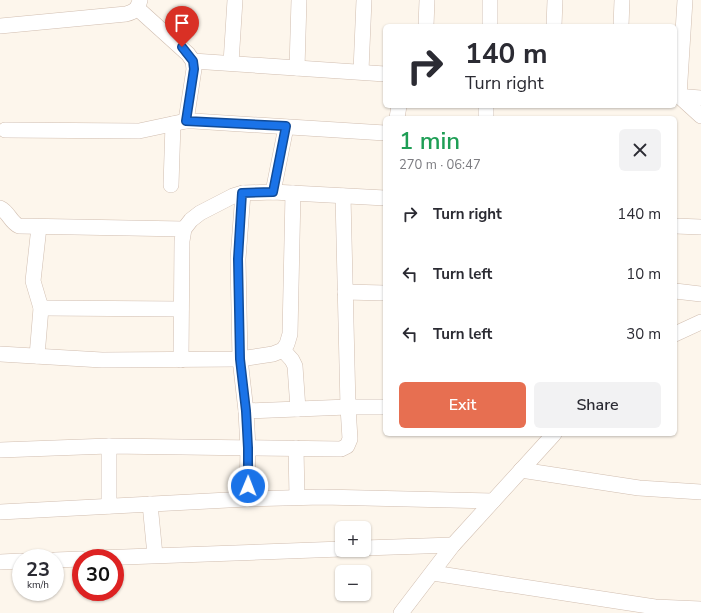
<!DOCTYPE html>
<meta charset="utf-8">
<style>
:root{--surface:#fff;--page:#f2f2f3;--text:#2b2b33;--muted:#7c7c81;--accent:#e76f51}
body{margin:0;font-family:"Nunito Sans",sans-serif;background:var(--page);color:var(--text);height:100vh;display:flex;flex-direction:column;font-size:15px;white-space:nowrap}
*{box-sizing:border-box;margin:0}
p{font-size:13px;color:var(--muted)}
.icon{flex:none;width:22px;height:22px;fill:none;stroke:currentColor;stroke-width:2;stroke-linecap:round;stroke-linejoin:round}
.map{position:relative;flex:1;overflow:hidden}
.panel{position:absolute;left:383px;top:116px;width:294px;height:320px;display:flex;flex-direction:column;background:var(--surface);border-radius:6px;box-shadow:0 1px 3px #0004}
.panel>*{flex:none}
.top-card{position:absolute;left:383px;top:24px;width:294px;height:84px;border-radius:6px;box-shadow:0 1px 3px #0004;background:#fff;color:var(--text);overflow:hidden}
.controls{position:absolute;left:335px;top:521px;display:grid;gap:8px}
.controls a{display:grid;place-items:center;width:36px;height:36px;border-radius:6px;background:var(--surface);box-shadow:0 1px 3px #0004;font-size:20px}
.speed{position:absolute;left:12px;top:549px;display:flex;gap:8px;font-size:20px;font-weight:700;text-align:center}
.speed>*{display:grid;place-content:center;width:52px;height:52px;border-radius:50%;background:var(--surface);box-shadow:0 1px 3px #0004;line-height:1}
.speed small{font-size:10px;font-weight:400}
.speed .limit{border:6px solid #d22;background:#fff;color:#111}
.pin{position:absolute;display:grid;place-items:center;width:34px;height:34px;color:#fff;margin:-41px -17px;border-radius:50% 50% 50% 0;rotate:-45deg;box-shadow:0 0 4px #0007}
.pin .icon{rotate:45deg}
.me{position:absolute;width:44px;margin:-22px;rotate:1deg;stroke-linejoin:round;filter:drop-shadow(0 0 3px #0008)}
.turn{display:flex;align-items:center;gap:14px;height:84px;padding:0 16px;font-size:18px}
.turn .icon{width:52px;height:52px;stroke-width:2.5}
.turn b{display:block;font-size:28px;line-height:34px}
.round{display:grid;place-items:center;flex:none;width:42px;height:42px;border-radius:6px;background:var(--page)}
.headline{display:flex;align-items:center;justify-content:space-between;height:68px;padding:0 16px}
h1{font-size:24px;font-weight:600;line-height:30px;color:#1e9e55}
.button{display:flex;gap:8px;margin-top:auto;padding:8px 16px}
.button a{flex:1;height:46px;border-radius:6px;background:var(--accent);color:#fff;font-size:16px;font-weight:600;line-height:46px;text-align:center}
.button a+a{background:var(--page);color:var(--text)}
ul{padding:0;list-style:none}
li{display:flex;align-items:center;gap:12px;height:60px;padding:0 16px}
li div{flex:1}
li b{display:block;font-size:15px}
li em{font-style:normal}
.map>svg:first-child{display:block}
.lines{fill:none;stroke-linecap:round;stroke-linejoin:round}
.minor-casing{stroke:#d1beb0;stroke-width:16}
.minor{stroke:#fff;stroke-width:15}
.route-casing{stroke:#114b97;stroke-width:10}
.route{stroke:#1a73e8;stroke-width:7}
</style>
<div class="map">
<svg width="701" height="613" viewBox="0 0 701 613">
<rect width="100%" height="100%" fill="#fdf6ec"/>
<g class="lines">
<defs>
<g id="minor">
<path d="M685,0l-6,96 22,20"/>
<path d="M137,8l51,46 5,7 1,8 -8,52"/>
<path d="M0,26l126,-12c8,-2 12,-5 14,-14"/>
<path d="M426,26l1,-26"/>
<path d="M490,26v-26"/>
<path d="M554,26l1,-26"/>
<path d="M621,26l1,-26"/>
<path d="M193,61l192,13"/>
<path d="M231,63l4,-63"/>
<path d="M297,68l2,-68"/>
<path d="M361,71l3,-71"/>
<path d="M676,96l25,2"/>
<path d="M397,118l2,-12"/>
<path d="M486,118v-12"/>
<path d="M5,130l134,1 47,-10h8l191,12"/>
<path d="M171,185l2,-61"/>
<path d="M273,192l13,-65"/>
<path d="M243,193l-5,66 2,100 6,52 2,37 -1,51"/>
<path d="M0,208c9,4 10,14 19,18l165,3"/>
<path d="M675,226l26,1"/>
<path d="M675,291l26,3"/>
<path d="M345,292l40,1"/>
<path d="M41,308l140,1"/>
<path d="M675,334l26,-12"/>
<path d="M283,350l9,10 3,6 3,43"/>
<path d="M0,354l102,6 138,-1 33,-5 10,-4 4,-6 3,-10 3,-141"/>
<path d="M37,356l4,-48 -8,-27 6,-54"/>
<path d="M181,360l1,-119 2,-12 7,-9 9,-7 33,-17 10,-3 30,-1 112,6"/>
<path d="M246,411l102,-4h37"/>
<path d="M109,446v60"/>
<path d="M296,448l1,49"/>
<path d="M0,450l109,-4 232,3 6,-3 3,-7 -2,-32 -5,-211"/>
<path d="M521,470l118,18 62,4"/>
<path d="M150,504l5,51"/>
<path d="M0,512l247,-13 75,-2 171,4"/>
<path d="M364,548l89,-3"/>
<path d="M96,558l246,-9"/>
<path d="M55,560l26,-1"/>
<path d="M0,562l21,-1"/>
<path d="M433,573l222,34 46,2"/>
<path d="M401,613l52,-68 101,-111"/>
</g>
</defs>
<use href="#minor" class="minor-casing"/>
<use href="#minor" class="minor"/>
</g>
<g class="lines">
<defs>
<path id="route" d="M182,47l11,14 1,8 -8,52 100,5 -13,66 -31,1 -4,66 2,100 6,52 2,37v38"/>
</defs>
<use href="#route" class="route-casing"/>
<use href="#route" class="route"/>
</g>
</svg>
<div class="controls">
<a>+</a>
<a>−</a>
</div>
<div class="speed"><div>23<small>km/h</small></div><div class="limit">30</div></div>
<div class="pin" style="left:182px;top:47px;background:#d93025"><svg class="icon" aria-label="arrive" viewBox="0 0 24 24"><path d="M6 21V4h12l-3 4 3 4H6"/></svg></div>
<svg class="me" style="left:248px;top:486px" viewBox="-20 -20 40 40"><circle r="17" fill="#1a73e8" stroke="#fff" stroke-width="3"/><path d="M0-11L8 9 0 5-8 9z" fill="#fff"/></svg>
<div class="top-card">
<div class="turn"><svg class="icon" aria-label="right" viewBox="0 0 24 24"><path d="M7 20v-9h11M14 6l5 5-5 5"/></svg><div><b>140 m</b>Turn right</div></div>
</div>
<section class="panel">
<div class="headline"><div><h1>1 min</h1><p>270 m · 06:47</p></div><a class="round"><svg class="icon" aria-label="close" viewBox="0 0 24 24"><path d="M6 6l12 12M18 6L6 18"/></svg></a></div>
<ul>
<li><svg class="icon" aria-label="right" viewBox="0 0 24 24"><path d="M7 20v-9h11M14 6l5 5-5 5"/></svg><div><b>Turn right</b></div><em>140 m</em></li>
<li><svg class="icon" aria-label="left" viewBox="0 0 24 24"><path d="M17 20v-9H6M10 6l-5 5 5 5"/></svg><div><b>Turn left</b></div><em>10 m</em></li>
<li><svg class="icon" aria-label="left" viewBox="0 0 24 24"><path d="M17 20v-9H6M10 6l-5 5 5 5"/></svg><div><b>Turn left</b></div><em>30 m</em></li>
</ul>
<div class="button"><a>Exit</a><a>Share</a></div>
</section>
</div>
